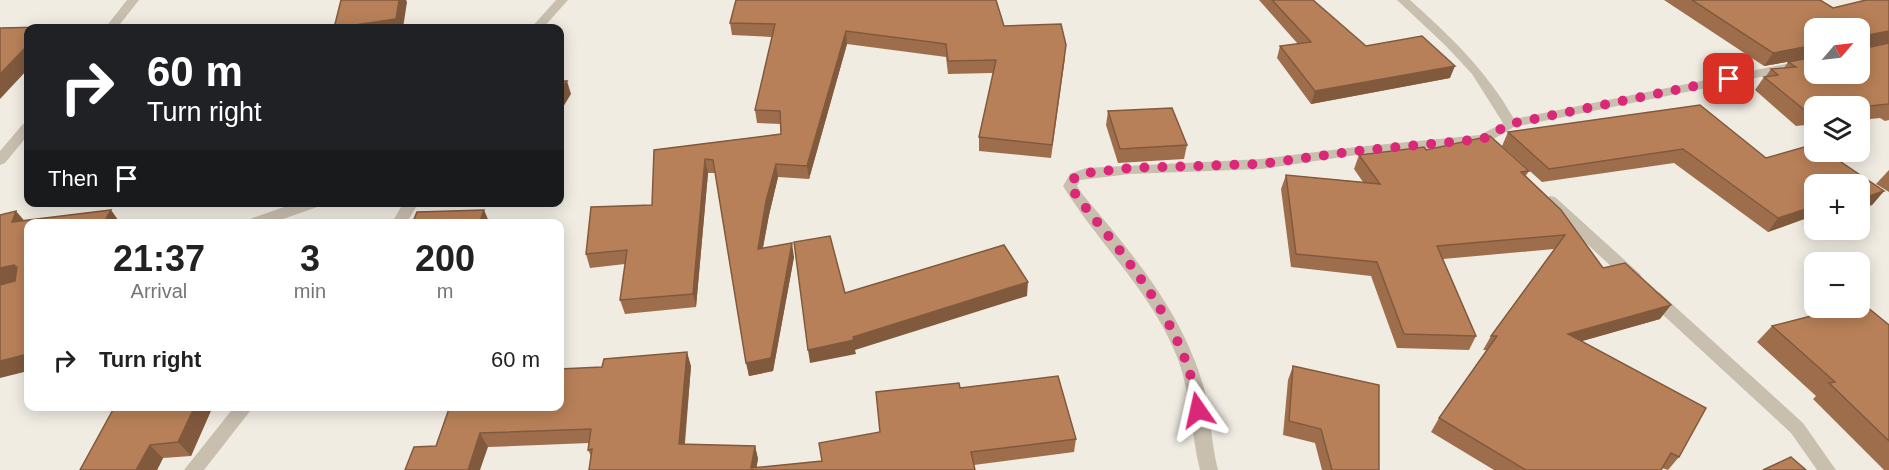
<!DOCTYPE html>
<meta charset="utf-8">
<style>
:root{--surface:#fff;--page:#f6f6f6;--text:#222;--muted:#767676}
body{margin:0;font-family:Helvetica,sans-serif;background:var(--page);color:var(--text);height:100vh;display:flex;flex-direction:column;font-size:22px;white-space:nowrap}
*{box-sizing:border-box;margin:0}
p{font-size:20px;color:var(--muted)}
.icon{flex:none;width:33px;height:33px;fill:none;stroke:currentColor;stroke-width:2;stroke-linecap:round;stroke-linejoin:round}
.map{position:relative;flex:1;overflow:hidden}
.side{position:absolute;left:24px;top:219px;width:540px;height:192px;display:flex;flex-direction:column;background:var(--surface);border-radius:12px;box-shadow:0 3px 15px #0003}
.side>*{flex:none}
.hud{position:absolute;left:24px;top:24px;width:540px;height:183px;border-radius:12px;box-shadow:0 3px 15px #0003;background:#202124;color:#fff;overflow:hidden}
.needle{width:39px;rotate:62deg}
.fabs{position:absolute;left:1804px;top:18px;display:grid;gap:12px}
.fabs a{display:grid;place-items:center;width:66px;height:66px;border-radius:12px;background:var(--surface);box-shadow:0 3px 15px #0003;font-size:30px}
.pin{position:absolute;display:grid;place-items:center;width:51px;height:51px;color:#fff;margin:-26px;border-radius:12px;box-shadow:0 3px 9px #0006}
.me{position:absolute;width:66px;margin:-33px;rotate:349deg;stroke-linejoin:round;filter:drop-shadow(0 0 4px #0008)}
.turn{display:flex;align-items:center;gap:21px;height:126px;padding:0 24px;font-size:27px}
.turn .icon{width:78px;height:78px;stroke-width:2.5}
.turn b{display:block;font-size:42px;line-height:51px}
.then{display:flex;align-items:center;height:57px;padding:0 24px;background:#0003;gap:12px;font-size:22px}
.eta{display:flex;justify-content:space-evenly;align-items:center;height:102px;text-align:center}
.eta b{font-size:36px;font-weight:600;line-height:42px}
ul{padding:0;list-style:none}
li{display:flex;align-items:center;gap:18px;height:78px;padding:0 24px}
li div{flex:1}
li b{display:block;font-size:22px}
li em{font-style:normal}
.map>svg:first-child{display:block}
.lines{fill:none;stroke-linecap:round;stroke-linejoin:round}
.minor{fill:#c8bfaf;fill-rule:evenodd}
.wall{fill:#9e6e4c}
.shaded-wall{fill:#815a3e}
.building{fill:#b88058;stroke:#815a3e;stroke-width:1.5}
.route{stroke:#db2777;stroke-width:10;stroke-dasharray:0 18}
</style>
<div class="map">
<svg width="1889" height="470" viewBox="0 0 1889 470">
<rect width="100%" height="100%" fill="#f1ece2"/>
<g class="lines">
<g class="minor">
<path d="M127,0h12l-22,28h-12z"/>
<path d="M556,0h12l-25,28h-12z"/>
<path d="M1397,0h13c40,36 77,71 104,119l301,-61v8l-301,61 -22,13 4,4 -7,4 -9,-4 -124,11 -95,14 -131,5 -50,6 -3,6 6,9c49,58 100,118 121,193 7,27 7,55 14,82h-18c-9,-36 -9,-73 -21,-108 -25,-68 -79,-116 -116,-176l7,-12 16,-6 175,-9 95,-12 124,-12 23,-12 -31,-49 -27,-29z"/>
<path d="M28,123v12l-23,28 -5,2v-14l23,-27z"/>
<path d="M1550,196l5,1 85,77 2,4 -2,4h-12l-83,-77 -2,-4z"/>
<path d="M298,202h24l-2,4 -51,18h-24l2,-4z"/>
<path d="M404,202h15l-13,22h-15z"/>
<path d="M1654,291l6,2 143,130 33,47h-19l-26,-37 -143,-132 -2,-4 2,-4z"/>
<path d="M235,406h19l-50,64h-20z"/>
</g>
</g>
<g class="wall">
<path d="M1259,0h54l53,46 84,32 -139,26 -34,-46 3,-12 18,-2z"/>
<path d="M1664,0h156l13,8 56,-8v120l-4,1 -5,-3 -20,2v-14h-45v18l-19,2 -41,-36 9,-13 2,-1 5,-7 13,-1 4,-6 72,12 -45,-46v29l-51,9z"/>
<path d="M730,23l274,3 61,32 -14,100 -72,-7v-14l14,-64 -45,1 -2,-17 -99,-13 -38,135 -31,-2 -9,38 -6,33 31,9 -21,114 -24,5 -34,-203h-7l-12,134 -71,7 -5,-14 5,-36 -35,4 -4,-14 66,-49 2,-55 127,-16v-10l-24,-1 -2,-13 17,-73 -40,-2z"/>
<path d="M1700,105l66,53 49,-14v8h11l58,39 -12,14 -12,4v-25h-45v31l-47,17 -94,-69 -132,19 -40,-36 6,-14z"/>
<path d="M1108,111l79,34 -3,14 -66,4 -12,-38z"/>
<path d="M1426,150l103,21 -4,6 78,91 57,51 -79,22 98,116 -11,13 -6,-2 -1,2h-167l-63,-38 8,-14 48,-68h-4l8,-14 63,-87 -111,10 33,77 -7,14 -72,-2 -26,-72 -80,-9 -10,-78 5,-14 77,7 -9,-13 5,-14z"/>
<path d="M1889,170v22l-13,-8z"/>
<path d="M1889,325v145h-5l-71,-71 3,-3 -59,-54 15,-16z"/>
<path d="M691,366l-6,78 70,2 3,13 -2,9 66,-7 58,-29 80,-44 116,51 -2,13 -100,13 -385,5 2,-14 -3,-6 1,-7 -101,4 -52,-1z"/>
<path d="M1293,366l86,104h-57l-7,-27 -32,-8 5,-55z"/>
<path d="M115,406h98l-22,50 -28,2 -6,12h-77z"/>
</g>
<g class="shaded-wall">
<path d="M399,0h7l1,2 -4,26h-69z"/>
<path d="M846,31l1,13 -38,135 -2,-13z"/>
<path d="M1889,31v12l-29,5 8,-13z"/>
<path d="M28,45v24l-28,30v-25z"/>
<path d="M1815,45v12l-51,9 9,-13z"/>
<path d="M1455,66l-5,12 -139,26 4,-13z"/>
<path d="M567,81l4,13 -11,18v-20z"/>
<path d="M705,159l3,14 -12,134 -3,-13z"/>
<path d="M776,164l2,13 -9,38 -9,47 -2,-13 8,-48z"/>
<path d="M1884,191l-12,14 -12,4v-10z"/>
<path d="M1815,206v9l-47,17 10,-14z"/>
<path d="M111,210l10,14h-18z"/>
<path d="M484,210l6,14h-11z"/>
<path d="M16,211l12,14 -16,-3z"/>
<path d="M792,243l2,14 -21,114 -24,5 -3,-13z"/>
<path d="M14,265l13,14 -27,7v-18z"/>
<path d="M1028,282l-1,14 -172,54 1,4 -46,9 -2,-13 45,-13z"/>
<path d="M1671,305l-11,14 -102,29 10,-14z"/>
<path d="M687,352l4,14 -8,92 -4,-14z"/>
<path d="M28,354v17l-28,7v-17z"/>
<path d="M195,406h18l-22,50 -13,-14z"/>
<path d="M480,433l8,14 -8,23h-12z"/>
<path d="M150,445l13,13 -6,12h-21z"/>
<path d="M755,446l3,13 -2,11 -5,-2z"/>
</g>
<g class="building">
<path d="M341,0h58l-3,19 -62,9z"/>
<path d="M736,0h260l8,26 57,-2 5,21 -14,100 -73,-8 17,-77 -48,1 -2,-17 -100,-13 -39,135 -31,-2 -10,37 -8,48 34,-6 -21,115 -25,5 -33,-203 -8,-1 -12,135 -73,6 7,-50 -41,4 5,-47 61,-2 2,-55 127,-16 -1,-23 -25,-1 20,-86 -45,-1z"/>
<path d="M1272,0h41l53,46 56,-10 33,30 -140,25 -35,-45 31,-4z"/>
<path d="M1692,0h128l13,8 33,-8h23v31l-21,4v10l3,2 18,-4v61l-29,3 -45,-1v5l-8,1 -43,-35 14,-2 -7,-6 25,-2 -8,-5 27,-5v17h45v-46h-45v17l-42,8z"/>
<path d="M47,27l-2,1h-17v17l-28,29v-46z"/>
<path d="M560,81h7l-7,11z"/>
<path d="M1700,105l66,53 49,-14v8h11l58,39 -24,8v-15h-45v22l-37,12 -95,-69 -134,20 -41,-37z"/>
<path d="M1172,108l15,37 -67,4 -12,-38z"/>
<path d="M1490,136l39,35 -8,1 40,38 42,58 22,-5 46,42 -103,29 138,74 -27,49 -8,-4 -10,17h-135l-87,-52 58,-82h-6l74,-101 -128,11 39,90 -72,-2 -27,-72 -81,-8 -10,-79 94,9 -21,-29 65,-8 2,3z"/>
<path d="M111,210l-8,14h-75v130l-28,7v-76l15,-4 2,-14 -3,-2 -14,3v-53l16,-4 -4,11z"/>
<path d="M484,210l-5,14h-67l5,-12z"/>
<path d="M830,236l15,57 159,-48 24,37 -175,55 1,3 -46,10 -14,-108z"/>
<path d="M1861,302l28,23v116l-60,-58 6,-1 -63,-56 70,-18h18v-5z"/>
<path d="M687,352l-8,92 76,2 -4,22 71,-7 -3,-18 61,-11 -4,-40 83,-9 1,5 98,-12 18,63 -105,13 4,18h-386l3,-21 -4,1 3,-21 -111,4 -12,37h-63l9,-23 22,-1 14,-40h110v-37l42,-2 2,-8z"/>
<path d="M1293,366l86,19v85h-47l-11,-41 -32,-8z"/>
<path d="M115,406h80l-17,36 -28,3 -14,25h-56z"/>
<path d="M1791,457l15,13h-43z"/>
</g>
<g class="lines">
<path class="route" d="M1198,410c-11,-83 -70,-149 -120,-212l-8,-12 5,-9 11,-4 44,-5 131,-4 95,-13 127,-12 27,-15 219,-45"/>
</g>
</svg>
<div class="fabs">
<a><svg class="needle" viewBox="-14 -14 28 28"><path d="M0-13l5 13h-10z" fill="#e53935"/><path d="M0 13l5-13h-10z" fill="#767676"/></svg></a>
<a><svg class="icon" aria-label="layers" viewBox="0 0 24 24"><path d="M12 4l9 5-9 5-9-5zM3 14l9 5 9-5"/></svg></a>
<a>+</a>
<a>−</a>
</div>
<div class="pin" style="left:1729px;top:79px;background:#d93025"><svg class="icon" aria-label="arrive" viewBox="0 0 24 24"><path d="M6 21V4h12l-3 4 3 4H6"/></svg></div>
<svg class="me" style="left:1198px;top:410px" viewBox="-20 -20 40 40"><path d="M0-17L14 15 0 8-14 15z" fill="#db2777" stroke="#fff" stroke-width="4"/></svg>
<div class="hud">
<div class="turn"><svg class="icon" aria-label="right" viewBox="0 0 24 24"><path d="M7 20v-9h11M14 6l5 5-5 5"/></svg><div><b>60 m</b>Turn right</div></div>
<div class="then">Then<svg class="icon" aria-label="arrive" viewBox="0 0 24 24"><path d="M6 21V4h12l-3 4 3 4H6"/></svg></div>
</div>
<section class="side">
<div class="eta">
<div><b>21:37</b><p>Arrival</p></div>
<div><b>3</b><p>min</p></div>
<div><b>200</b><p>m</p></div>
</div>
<ul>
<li><svg class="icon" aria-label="right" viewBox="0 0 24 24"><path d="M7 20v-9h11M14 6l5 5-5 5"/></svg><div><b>Turn right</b></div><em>60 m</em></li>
</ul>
</section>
</div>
